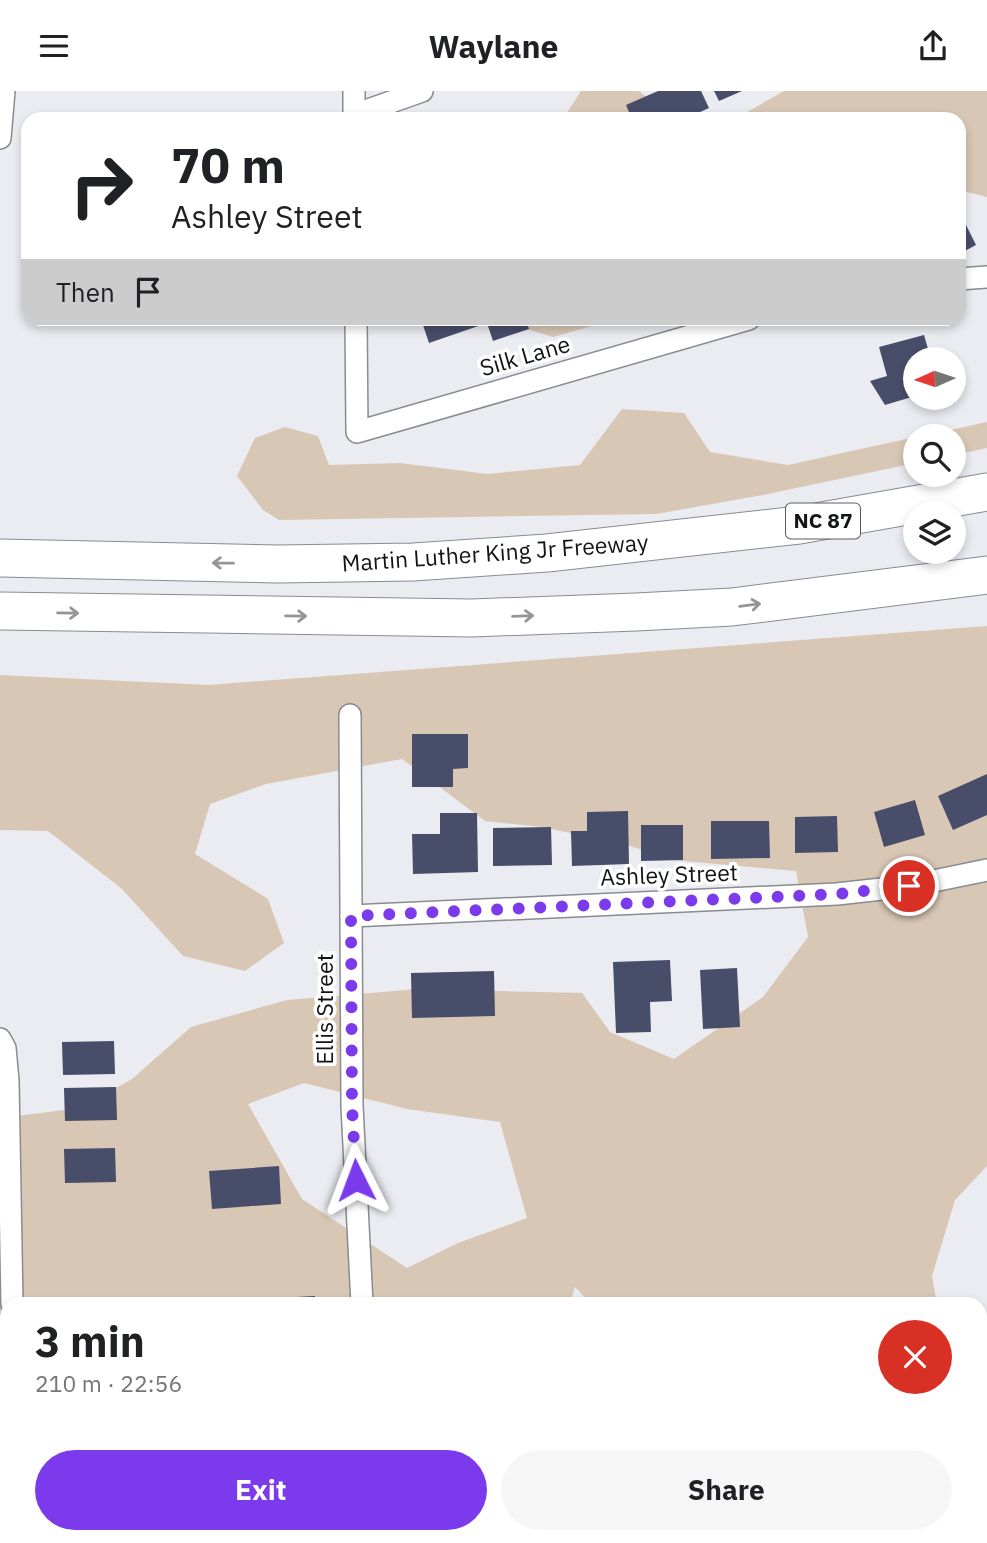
<!DOCTYPE html>
<meta charset="utf-8">
<style>
:root{--surface:#fff;--page:#f6f6f6;--text:#202124;--muted:#757577;--accent:#7c3aed}
body{margin:0;font-family:"IBM Plex Sans",sans-serif;background:var(--page);color:var(--text);height:100vh;display:flex;flex-direction:column;font-size:26px;white-space:nowrap}
*{box-sizing:border-box;margin:0}
p{font-size:23px;color:var(--muted)}
.icon{flex:none;width:38px;height:38px;fill:none;stroke:currentColor;stroke-width:2;stroke-linecap:round;stroke-linejoin:round}
.map{position:relative;flex:1;overflow:hidden}
.panel{position:absolute;left:0px;top:1206px;width:987px;height:247px;display:flex;flex-direction:column;background:var(--surface);border-radius:21px 21px 0 0;box-shadow:0 4px 10px #0003}
.panel>*{flex:none}
.top-card{position:absolute;left:21px;top:21px;width:945px;height:214px;border-radius:21px;box-shadow:0 4px 10px #0003;background:#fff;color:var(--text);overflow:hidden}
.needle{width:46px;rotate:267deg}
.tools{position:absolute;left:903px;top:256px;display:grid;gap:14px}
.tools a{display:grid;place-items:center;width:63px;height:63px;border-radius:50%;background:var(--surface);box-shadow:0 4px 10px #0003;font-size:35px}
.pin{position:absolute;display:grid;place-items:center;width:60px;height:60px;color:#fff;margin:-30px;border:4px solid #fff;border-radius:50%;box-shadow:0 2px 7px #0007}
.me{position:absolute;width:77px;margin:-38px;rotate:357deg;stroke-linejoin:round;filter:drop-shadow(0 0 5px #0008)}
.turn{display:flex;align-items:center;gap:24px;height:147px;padding:0 35px;font-size:32px}
.turn .icon{width:91px;height:91px;stroke-width:2.5}
.turn b{display:block;font-size:49px;line-height:60px}
.then{display:flex;align-items:center;height:66px;padding:0 35px;background:#0003;gap:14px;font-size:26px}
.round{display:grid;place-items:center;flex:none;width:74px;height:74px;border-radius:37px;background:var(--page)}
.head{display:flex;align-items:center;justify-content:space-between;height:119px;padding:0 35px}
h1{font-size:42px;font-weight:700;line-height:52px}
.action{display:flex;gap:14px;margin-top:auto;padding:14px 35px}
.action a{flex:1;height:80px;border-radius:42px;background:var(--accent);color:#fff;font-size:28px;font-weight:700;line-height:80px;text-align:center}
.action a+a{background:var(--page);color:var(--text)}
header{display:flex;justify-content:space-between;align-items:center;height:91px;padding:0 35px;background:var(--surface);font-size:32px;font-weight:700}
.map>svg:first-child{display:block}
.green{fill:#d9c7b5;fill-rule:evenodd}
.building{fill:#484d6a}
.lines{fill:none;stroke-linecap:round;stroke-linejoin:round}
.street-casing{stroke:#898b90;stroke-width:24}
.highway-casing{stroke:#898b90;stroke-width:39}
.street{stroke:#fff;stroke-width:21}
.highway{stroke:#fff;stroke-width:37}
.oneway{stroke:#959596}
.route{stroke:#7c3aed;stroke-width:12;stroke-dasharray:0 21.6}
.labels{text-anchor:middle;stroke-width:7;stroke-linejoin:round;paint-order:stroke}
.shield{fill:#fff;stroke:#5a5a5c;stroke-width:2}
.shield-label{font-size:21px;font-weight:bold;fill:#131416}
.street-label{font-size:23px;fill:#131416;stroke:#fff}
</style>
<header><svg class="icon" aria-label="menu" viewBox="0 0 24 24"><path d="M4 6h16M4 12h16M4 18h16"/></svg>Waylane<svg class="icon" aria-label="share" viewBox="0 0 24 24"><path d="M12 15V3M7 8l5-5 5 5M5 13v7h14v-7"/></svg></header>
<div class="map">
<svg width="987" height="1452" viewBox="0 0 987 1452">
<rect width="100%" height="100%" fill="#eaecf2"/>
<g class="green">
<path d="M581,0h58l27,22 15,6h-118z"/>
<path d="M784,0h203v106l-28,-7v-71h-224z"/>
<path d="M502,228h114l-63,18 -50,-15z"/>
<path d="M622,318l62,4 26,39 78,13 127,-28v26l-152,32 -107,19 -377,6 -16,-10 -26,-34 18,-38 30,-11 33,9 11,29 71,-2 88,11 92,-9z"/>
<path d="M987,331v26l-33,7v-19h-31z"/>
<path d="M987,535v540l-32,34 -23,76 5,28h-346l-16,-17 -5,17h-563v233h471l-9,6h-469v-425l80,-10 52,-29 59,-52 96,-27 131,-11 164,4 28,39 64,27 89,-62 45,-60 -12,-66 -124,-11 -45,-15 -85,-18 -57,-6 -83,-62 -136,25 -56,20 -15,50 73,45 16,44 -39,28 -62,-15 -61,-67 -74,-58 -48,-1v-155l208,10zM304,992l103,26 93,13 27,96 -69,25 -51,25 -105,-69 -54,-95z"/>
<path d="M980,1416l7,36h-339l3,-6h329z"/>
</g>
<g class="building">
<path d="M658,0h43l8,17 -24,11h-53l-6,-14z"/>
<path d="M714,0h28l-23,10z"/>
<path d="M959,120l17,34 -17,9z"/>
<path d="M421,228h105l3,10 -36,12 -6,-18 -58,20z"/>
<path d="M924,244l7,24h-16v37l-30,9 -15,-24 17,-5 -8,-29z"/>
<path d="M412,643h56v34l-15,1v18h-41z"/>
<path d="M987,683v41l-34,15 -15,-34z"/>
<path d="M915,709l10,35 -41,12 -10,-35z"/>
<path d="M628,720l1,53 -57,2 -1,-35h16v-19z"/>
<path d="M440,722h37l1,59 -65,2 -1,-40h28z"/>
<path d="M837,725l1,36 -43,1v-36z"/>
<path d="M711,730h58l1,37 -59,1z"/>
<path d="M641,734h42v35l-42,1z"/>
<path d="M551,736l1,38 -59,1v-38z"/>
<path d="M670,869l2,41 -22,1 1,30 -35,1 -3,-71z"/>
<path d="M737,877l3,59 -37,2 -3,-59z"/>
<path d="M494,880l1,45 -83,2 -1,-45z"/>
<path d="M114,950l1,33 -52,1 -1,-33z"/>
<path d="M116,996l1,33 -52,1 -1,-33z"/>
<path d="M115,1057l1,34 -51,1 -1,-34z"/>
<path d="M279,1075l2,38 -69,5 -3,-38z"/>
<path d="M315,1205v8h-59v-5z"/>
</g>
<g class="lines">
<defs>
<g id="street">
<path d="M354,0v28"/>
<path d="M354,24l68,-24"/>
<path d="M0,47l4,-47"/>
<path d="M959,188l28,-2"/>
<path d="M356,228l1,113 392,-113"/>
<path d="M350,624l2,391 10,198"/>
<path d="M351,825l486,-22 72,-8 78,-16"/>
<path d="M0,948l5,9 3,33 4,223"/>
<path d="M0,1355h7"/>
<path d="M17,1446v6"/>
<path d="M376,1446v6"/>
</g>
<g id="highway">
<path d="M0,467l278,6 135,-2 134,-9 252,-28 188,-33"/>
<path d="M0,520l472,7 164,-6 96,-5 255,-32"/>
</g>
</defs>
<use href="#street" class="street-casing"/>
<use href="#highway" class="highway-casing"/>
<use href="#street" class="street"/>
<use href="#highway" class="highway"/>
</g>
<defs><path id="oneway-shaft" d="M-6 0H5M1.5-3L5.5 0L1.5 3" fill="none" stroke-width="1.6" stroke-linecap="round" stroke-linejoin="round" transform="scale(1.75)"/></defs>
<g class="oneway">
<use href="#oneway-shaft" transform="translate(223 472) rotate(-179)"/>
<use href="#oneway-shaft" transform="translate(750 514) rotate(-7)"/>
<use href="#oneway-shaft" transform="translate(68 522) rotate(1)"/>
<use href="#oneway-shaft" transform="translate(296 525) rotate(1)"/>
<use href="#oneway-shaft" transform="translate(523 525) rotate(-2)"/>
</g>
<g class="lines">
<path class="route" d="M356,1089l-4,-74 -1,-190 486,-22 72,-8"/>
</g>
<g class="labels">
<rect class="shield" x="786" y="412.5" width="74" height="35" rx="5"/>
<g class="shield-label">
<text x="823" y="437">NC 87</text>
</g>
<g class="street-label">
<text transform="translate(525 265) rotate(-16)" y="8">Silk Lane</text>
<text transform="translate(495 462) rotate(-4)" y="8">Martin Luther King Jr Freeway</text>
<text transform="translate(669 784) rotate(-2)" y="8">Ashley Street</text>
<text transform="translate(325 918) rotate(-90)" y="8">Ellis Street</text>
</g>
</g>
</svg>
<div class="tools">
<a><svg class="needle" viewBox="-14 -14 28 28"><path d="M0-13l5 13h-10z" fill="#e53935"/><path d="M0 13l5-13h-10z" fill="#757577"/></svg></a>
<a><svg class="icon" aria-label="search" viewBox="0 0 24 24"><circle cx="10" cy="10" r="6"/><path d="M15 15l6 6"/></svg></a>
<a><svg class="icon" aria-label="layers" viewBox="0 0 24 24"><path d="M12 4l9 5-9 5-9-5zM3 14l9 5 9-5"/></svg></a>
</div>
<div class="pin" style="left:909px;top:795px;background:#d93025"><svg class="icon" aria-label="arrive" viewBox="0 0 24 24"><path d="M6 21V4h12l-3 4 3 4H6"/></svg></div>
<svg class="me" style="left:356px;top:1089px" viewBox="-20 -20 40 40"><path d="M0-17L14 15 0 8-14 15z" fill="#7c3aed" stroke="#fff" stroke-width="4"/></svg>
<div class="top-card">
<div class="turn"><svg class="icon" aria-label="right" viewBox="0 0 24 24"><path d="M7 20v-9h11M14 6l5 5-5 5"/></svg><div><b>70 m</b>Ashley Street</div></div>
<div class="then">Then<svg class="icon" aria-label="arrive" viewBox="0 0 24 24"><path d="M6 21V4h12l-3 4 3 4H6"/></svg></div>
</div>
<section class="panel">
<div class="head"><div><h1>3 min</h1><p>210 m · 22:56</p></div><a class="round" style="background:#d93025;color:#fff"><svg class="icon" aria-label="close" viewBox="0 0 24 24"><path d="M6 6l12 12M18 6L6 18"/></svg></a></div>
<div class="action"><a>Exit</a><a>Share</a></div>
</section>
</div>
